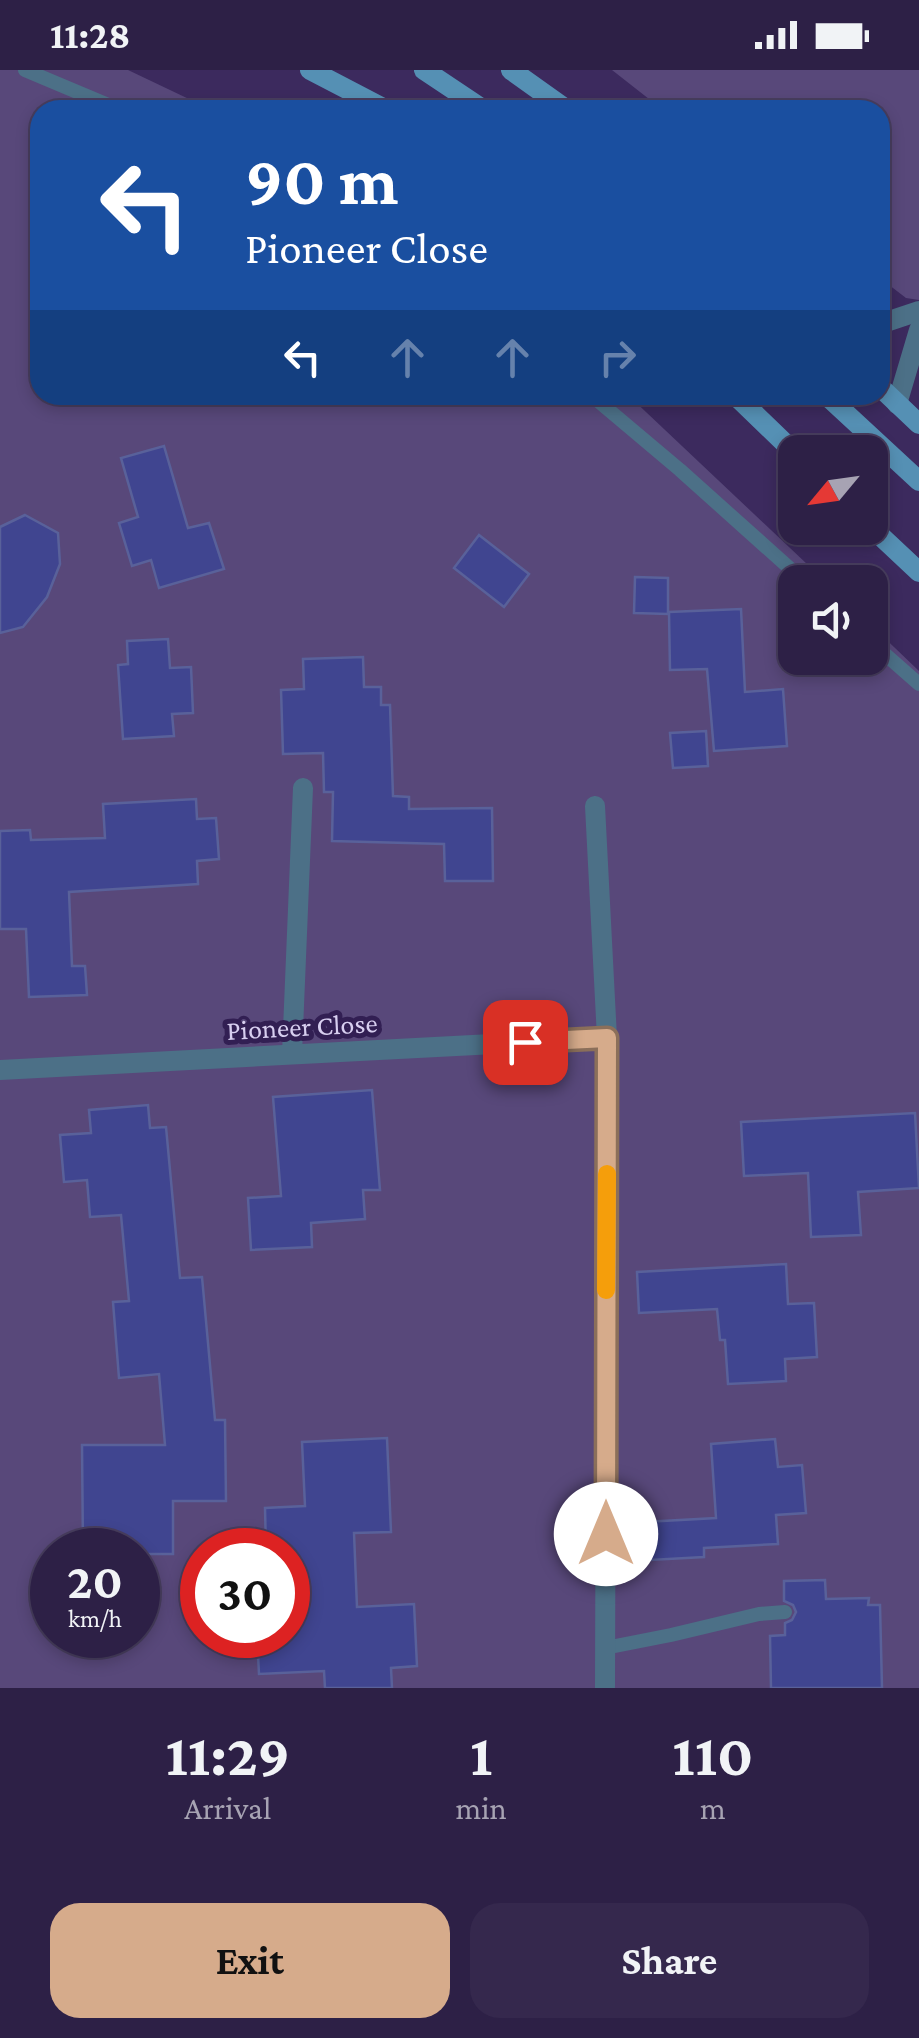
<!DOCTYPE html>
<style>
:root{--surface:#2d2046;--page:#35284d;--text:#f1f3f6;--muted:#a7a3b3;--line:#483e5f;--accent:#d6ab8b}
body{margin:0;font-family:"Crimson Pro",serif;background:var(--page);color:var(--text);height:100vh;display:flex;flex-direction:column;font-size:38px;white-space:nowrap}
*{box-sizing:border-box;margin:0}
p{font-size:32px;color:var(--muted)}
.icon{flex:none;width:55px;height:55px;fill:none;stroke:currentColor;stroke-width:2;stroke-linecap:round;stroke-linejoin:round}
.map{position:relative;height:1618px;overflow:hidden}
.sheet{display:flex;flex-direction:column;background:var(--surface);flex:1}
.sheet>*{flex:none}
.banner{position:absolute;left:30px;top:30px;width:860px;height:305px;border-radius:30px;box-shadow:0 5px 15px #0003,0 0 0 2px var(--line);background:#1a4fa0;color:#fff;overflow:hidden}
.needle{width:65px;rotate:241deg}
.fabs{position:absolute;left:778px;top:365px;display:grid;gap:20px}
.fabs a{display:grid;place-items:center;width:110px;height:110px;border-radius:20px;background:var(--surface);box-shadow:0 5px 15px #0003,0 0 0 2px var(--line);font-size:50px}
.speed{position:absolute;left:30px;top:1458px;display:flex;gap:20px;font-size:50px;font-weight:700;text-align:center}
.speed>*{display:grid;place-content:center;width:130px;height:130px;border-radius:50%;background:var(--surface);box-shadow:0 5px 15px #0003,0 0 0 2px var(--line);line-height:1}
.speed small{font-size:25px;font-weight:400}
.speed .limit{border:15px solid #d22;background:#fff;color:#111}
.pin{position:absolute;display:grid;place-items:center;width:85px;height:85px;color:#fff;margin:-42px;border-radius:20px;box-shadow:0 5px 15px #0006}
.me{position:absolute;width:110px;margin:-55px;rotate:0deg;stroke-linejoin:round;filter:drop-shadow(0 0 8px #0008)}
.turn{display:flex;align-items:center;gap:35px;height:210px;padding:0 50px;font-size:45px}
.turn .icon{width:130px;height:130px;stroke-width:2.5}
.turn b{display:block;font-size:70px;line-height:85px}
.lanes{display:flex;align-items:center;height:95px;padding:0 50px;background:#0003;justify-content:center;gap:50px;direction:ltr}
.lanes .off{opacity:.35}
.eta{display:flex;justify-content:space-evenly;align-items:center;height:170px;text-align:center}
.eta b{font-size:60px;font-weight:700;line-height:70px}
.cta{display:flex;gap:20px;margin-top:auto;padding:20px 50px}
.cta a{flex:1;height:115px;border-radius:30px;background:var(--accent);color:#111;font-size:40px;font-weight:700;line-height:115px;text-align:center}
.cta a+a{background:var(--page);color:var(--text)}
.status{display:flex;justify-content:space-between;align-items:center;height:70px;padding:0 50px;background:var(--surface);direction:ltr}
.status svg{height:28px;fill:currentColor}
.map>svg:first-child{display:block}
.green{fill:#58487a;fill-rule:evenodd}
.building{fill:#404590;stroke:#59619a;stroke-width:2.5}
.lines{fill:none;stroke-linecap:round;stroke-linejoin:round}
.lane{stroke:#4c7087;stroke-width:14}
.street{stroke:#4c7087;stroke-width:20}
.secondary{stroke:#5590b4;stroke-width:20}
.route-casing{stroke:#8b6f5a;stroke-width:25}
.route{stroke:#d6ab8b;stroke-width:18}
.slow{stroke:#f59e0b;stroke-width:18}
.labels{text-anchor:middle;stroke-width:10;stroke-linejoin:round;paint-order:stroke}
.street-label{font-size:28px;fill:#d8cff0;stroke:#321f53}
</style>
<div class="status"><b>11:28</b><svg viewBox="0 0 49 12"><path d="M0 12V9h3v3zM5 12V6h3v6zM10 12V3h3v9zM15 12V0h3v12zM26 1h20v11H26zM47 4h2v5h-2z"/></svg></div>
<div class="map">
<svg width="919" height="1618" viewBox="0 0 919 1618">
<rect width="100%" height="100%" fill="#3c2a5e"/>
<g class="green">
<path d="M0,0h128l84,40h-172v285h588l198,187h-31v76h75v-34l49,47v1017h-919zM52,1480h86v85h-86zM202,1480h86v85h-86z"/>
<path d="M612,0h307v230l-13,-2 -26,-20v-168h-217z"/>
</g>
<g class="building">
<path d="M164,376l24,82 21,-5 15,46 -65,19 -8,-28 -19,6 -13,-43 19,-6 -17,-59z"/>
<path d="M25,445l33,18 2,31 -13,33 -24,30 -23,6v-106z"/>
<path d="M479,465l50,39 -25,33 -50,-39z"/>
<path d="M635,507l33,1v36l-34,-1z"/>
<path d="M741,539l4,83 38,-3 4,57 -73,5 -7,-82 -37,1 -1,-58z"/>
<path d="M168,569l2,29 21,-1 2,46 -21,1 2,22 -51,3 -5,-74 10,-1 -1,-23z"/>
<path d="M363,587l1,30h17v18h9l3,91 16,1v12l83,-1 1,73h-48l-1,-37 -112,-3 1,-49h-9l-1,-39 -40,1 -2,-64 23,-1 -1,-30z"/>
<path d="M706,661l2,35 -35,2 -3,-35z"/>
<path d="M196,729l1,20 19,-1 3,41 -22,2 1,23 -129,8 3,74h13l2,29 -58,2 -3,-68h-26v-98l30,-1 1,10 74,-2 -2,-34z"/>
<path d="M372,1020l8,100h-17l2,29 -54,4 1,24 -61,3 -3,-52 33,-2 -8,-99z"/>
<path d="M148,1035l2,23 16,-1 14,151 22,-1 13,143h10l1,81h-53v53h-35v-4h-55l-1,-105h83l-6,-71 -40,4 -6,-76 16,-1 -8,-86 -31,2 -3,-37 -23,2 -4,-47 31,-2 -2,-23z"/>
<path d="M915,1043l4,75 -61,4 3,43 -50,2 -3,-64 -64,3 -3,-54z"/>
<path d="M786,1194l2,40 26,-1 3,54 -32,2 1,22 -58,3 -3,-44h-5l-3,-31 -78,4 -2,-41z"/>
<path d="M387,1368l4,94 -37,1 3,74 57,-3 3,62 -26,2 1,20h-67l-1,-17 -65,3 -2,-39h31v-85h-22l-1,-42 40,-2 -3,-64z"/>
<path d="M775,1369l3,28 24,-2 4,48 -30,2 2,29 -74,4v9l-54,3 -1,-8 -20,1 -3,-30 90,-5 -5,-74z"/>
<path d="M825,1510l1,19 43,-1 -1,7h12l2,83h-111l-1,-52 15,-1v-12l7,-3 4,-8 -3,-7 -9,-4v-20z"/>
</g>
<g class="lines">
<g class="lane">
<path d="M25,0l95,40"/>
<path d="M591,325l89,75 125,112"/>
<path d="M870,571l49,43"/>
<path d="M605,1578l66,-13 88,-21 26,-2"/>
</g>
<g class="street">
<path d="M880,254l39,-13"/>
<path d="M897,334l22,-74"/>
<path d="M595,736l12,232 -2,650"/>
<path d="M292,984l11,-266"/>
<path d="M0,1000l607,-32"/>
</g>
<g class="secondary">
<path d="M310,0l77,40"/>
<path d="M424,0l60,40"/>
<path d="M511,0l56,40"/>
<path d="M880,317l39,37"/>
<path d="M735,325l60,58"/>
<path d="M826,325l93,86"/>
<path d="M870,456l49,46"/>
</g>
</g>
<g class="lines">
<defs>
<path id="route" d="M525,972l82,-4 -1,496"/>
</defs>
<use href="#route" class="route-casing"/>
<use href="#route" class="route"/>
<path class="slow" d="M606,1220l1,-116"/>
</g>
<g class="labels">
<g class="street-label">
<text transform="translate(302 956) rotate(-3)" y="10">Pioneer Close</text>
</g>
</g>
</svg>
<div class="fabs">
<a><svg class="needle" viewBox="-14 -14 28 28"><path d="M0-13l5 13h-10z" fill="#e53935"/><path d="M0 13l5-13h-10z" fill="#a7a3b3"/></svg></a>
<a><svg class="icon" aria-label="sound" viewBox="0 0 24 24"><path d="M4 9h4l5-4v14l-5-4H4zM17 9q2 3 0 6"/></svg></a>
</div>
<div class="speed"><div>20<small>km/h</small></div><div class="limit">30</div></div>
<div class="pin" style="left:525px;top:972px;background:#d93025"><svg class="icon" aria-label="arrive" viewBox="0 0 24 24"><path d="M6 21V4h12l-3 4 3 4H6"/></svg></div>
<svg class="me" style="left:606px;top:1464px" viewBox="-20 -20 40 40"><circle r="19" fill="#fff"/><path d="M0-13L10 11 0 6-10 11z" fill="#d6ab8b"/></svg>
<div class="banner">
<div class="turn"><svg class="icon" aria-label="left" viewBox="0 0 24 24"><path d="M17 20v-9H6M10 6l-5 5 5 5"/></svg><div><b>90 m</b>Pioneer Close</div></div>
<div class="lanes"><svg class="icon" aria-label="left" viewBox="0 0 24 24"><path d="M17 20v-9H6M10 6l-5 5 5 5"/></svg><svg class="icon off" aria-label="ahead" viewBox="0 0 24 24"><path d="M12 20V5M6 11l6-6 6 6"/></svg><svg class="icon off" aria-label="ahead" viewBox="0 0 24 24"><path d="M12 20V5M6 11l6-6 6 6"/></svg><svg class="icon off" aria-label="right" viewBox="0 0 24 24"><path d="M7 20v-9h11M14 6l5 5-5 5"/></svg></div>
</div>
</div>
<section class="sheet">
<div class="eta">
<div><b>11:29</b><p>Arrival</p></div>
<div><b>1</b><p>min</p></div>
<div><b>110</b><p>m</p></div>
</div>
<div class="cta"><a>Exit</a><a>Share</a></div>
</section>
